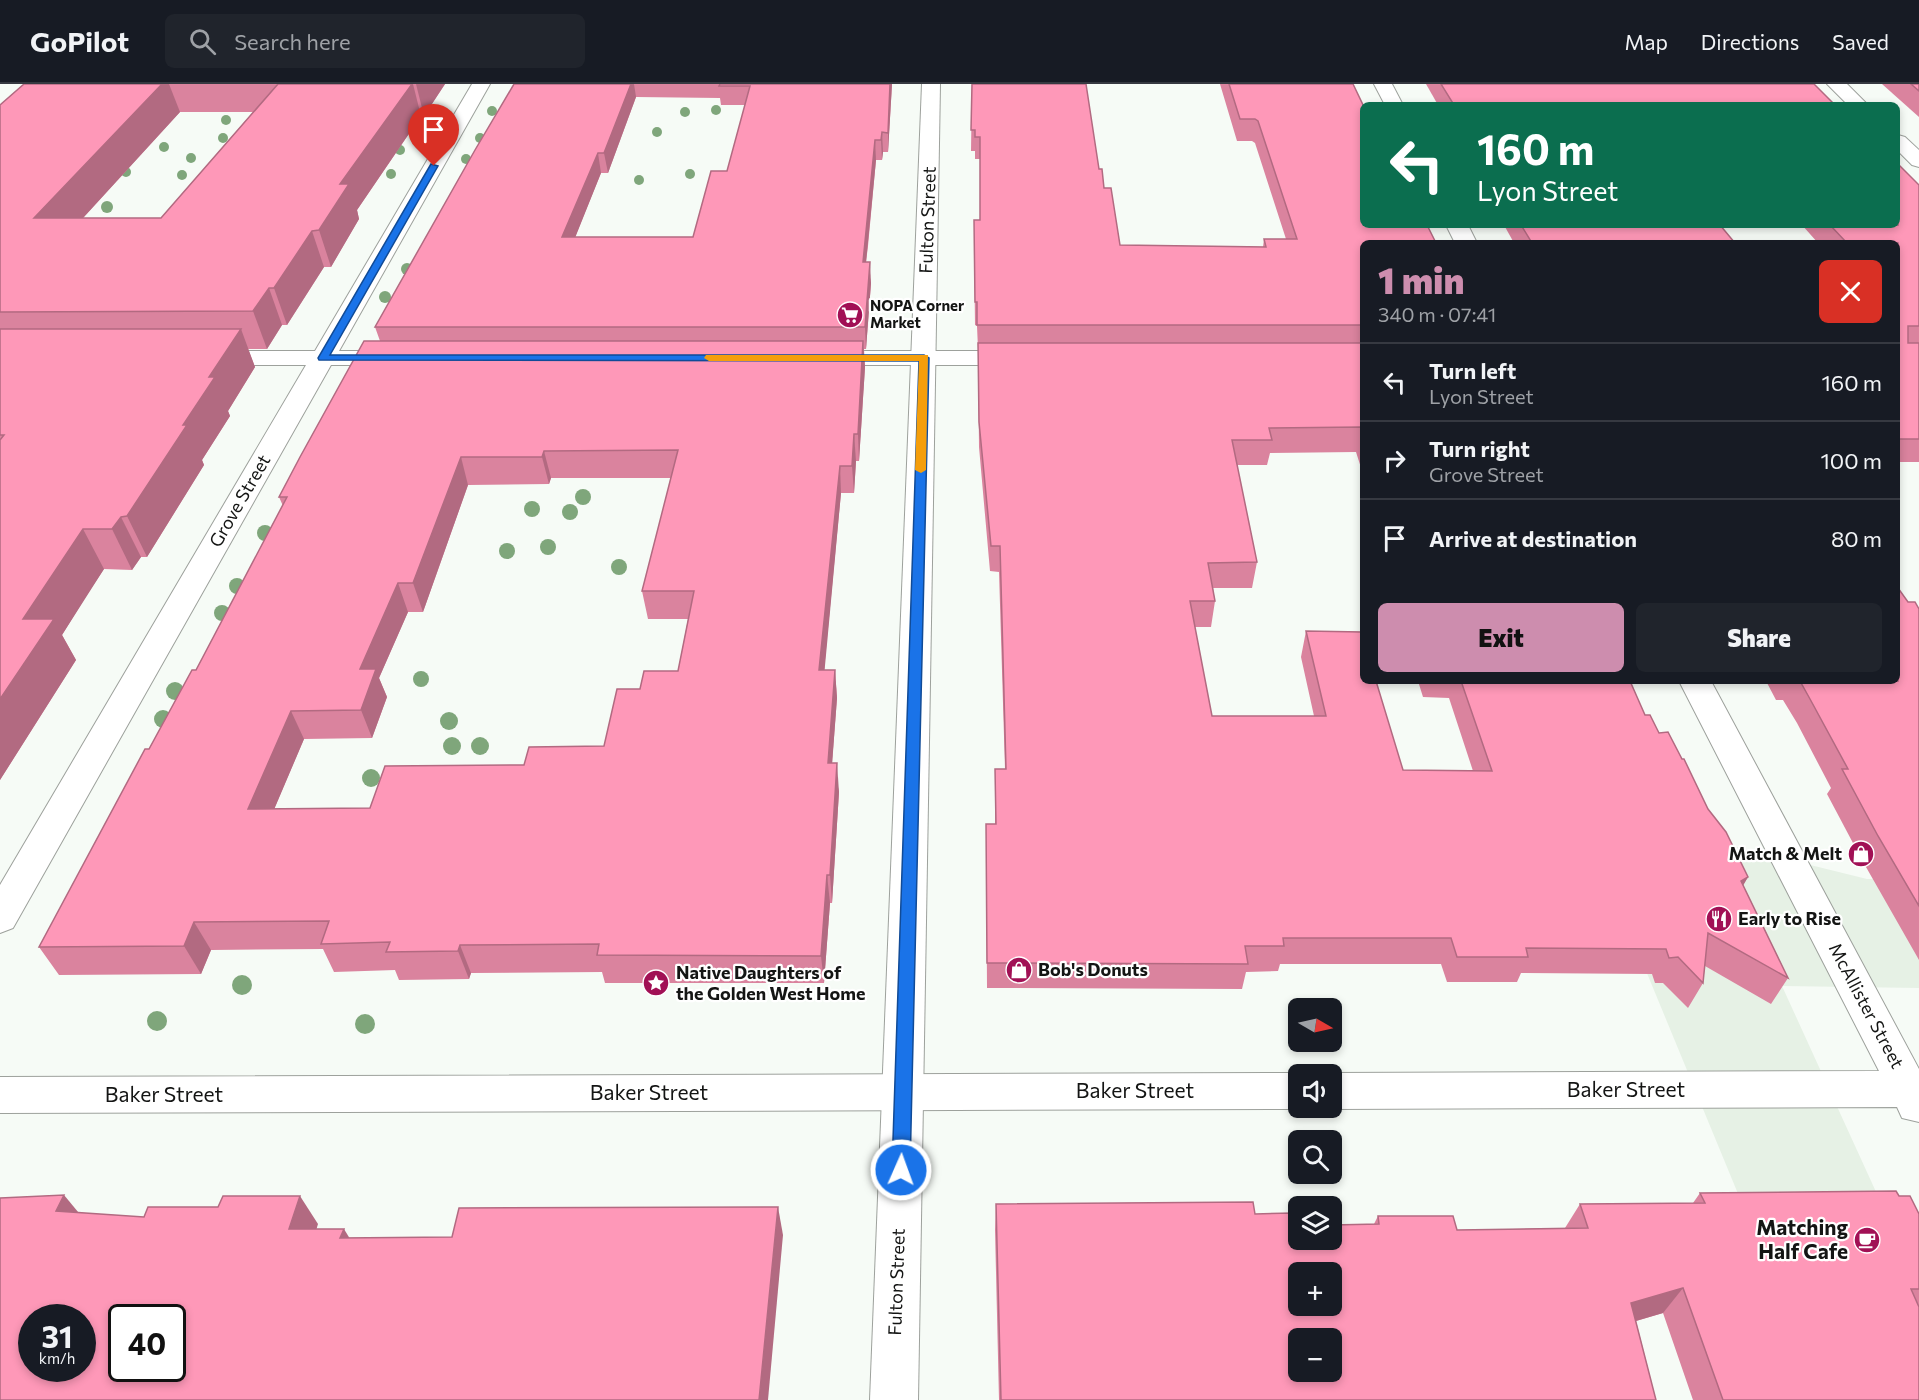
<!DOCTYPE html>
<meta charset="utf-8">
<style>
:root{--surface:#171b24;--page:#20242c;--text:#f1f3f6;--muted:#9ea1a6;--line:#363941;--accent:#cd8dae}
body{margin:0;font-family:Commissioner,sans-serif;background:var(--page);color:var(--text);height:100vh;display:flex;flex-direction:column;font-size:22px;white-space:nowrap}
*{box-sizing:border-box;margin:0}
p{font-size:20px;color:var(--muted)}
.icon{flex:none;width:33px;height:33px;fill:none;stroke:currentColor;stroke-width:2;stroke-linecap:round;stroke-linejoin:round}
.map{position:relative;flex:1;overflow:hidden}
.drawer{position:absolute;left:1360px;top:156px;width:540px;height:444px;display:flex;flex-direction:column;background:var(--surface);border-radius:9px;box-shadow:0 3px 9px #0003}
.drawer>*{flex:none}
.guide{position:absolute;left:1360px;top:18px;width:540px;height:126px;border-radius:9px;box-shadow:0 3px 9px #0003;background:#0b6e4f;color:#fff;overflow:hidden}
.needle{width:39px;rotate:99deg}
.tools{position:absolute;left:1288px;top:914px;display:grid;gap:12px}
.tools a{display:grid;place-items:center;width:54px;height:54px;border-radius:9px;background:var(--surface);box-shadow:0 3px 9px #0003;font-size:30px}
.speed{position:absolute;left:18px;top:1220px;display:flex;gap:12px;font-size:30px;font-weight:700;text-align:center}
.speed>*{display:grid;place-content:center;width:78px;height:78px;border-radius:50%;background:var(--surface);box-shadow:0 3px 9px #0003;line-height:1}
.speed small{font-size:15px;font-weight:400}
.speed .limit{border:3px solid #111;border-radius:9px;background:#fff;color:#111}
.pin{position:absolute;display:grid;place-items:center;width:51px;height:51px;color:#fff;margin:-62px -26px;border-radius:50% 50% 50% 0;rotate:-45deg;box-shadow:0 0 6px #0007}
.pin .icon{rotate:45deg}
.me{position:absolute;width:66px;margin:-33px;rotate:2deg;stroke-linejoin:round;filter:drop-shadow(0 0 4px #0008)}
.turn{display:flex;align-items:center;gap:21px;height:126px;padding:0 18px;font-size:27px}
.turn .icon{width:78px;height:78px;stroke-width:2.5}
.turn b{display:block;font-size:42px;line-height:51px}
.round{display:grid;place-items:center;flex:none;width:63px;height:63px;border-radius:9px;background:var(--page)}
.head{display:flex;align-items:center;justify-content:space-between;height:102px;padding:0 18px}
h1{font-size:36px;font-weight:800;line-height:45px;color:var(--accent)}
.button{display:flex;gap:12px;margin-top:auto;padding:12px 18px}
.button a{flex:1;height:69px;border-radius:9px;background:var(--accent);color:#111;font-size:24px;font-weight:800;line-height:69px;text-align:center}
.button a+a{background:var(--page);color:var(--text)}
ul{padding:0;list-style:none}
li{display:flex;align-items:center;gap:18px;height:78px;padding:0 18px;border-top:2px solid var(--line)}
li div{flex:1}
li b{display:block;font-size:22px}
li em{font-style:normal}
header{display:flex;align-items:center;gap:36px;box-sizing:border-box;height:84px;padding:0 30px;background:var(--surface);border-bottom:2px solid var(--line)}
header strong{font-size:28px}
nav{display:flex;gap:33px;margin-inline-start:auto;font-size:21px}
.search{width:420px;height:54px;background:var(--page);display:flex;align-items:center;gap:15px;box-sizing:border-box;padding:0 21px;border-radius:9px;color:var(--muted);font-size:22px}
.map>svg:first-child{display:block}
.built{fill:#e6f1e5}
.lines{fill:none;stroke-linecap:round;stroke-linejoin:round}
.minor-casing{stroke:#9da19c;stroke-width:2}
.tertiary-casing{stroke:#9da19c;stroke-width:2}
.minor{fill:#fff;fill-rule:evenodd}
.tertiary{fill:#fff;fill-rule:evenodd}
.tree{fill:#7fa67b}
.wall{fill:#da839e;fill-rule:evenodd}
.shaded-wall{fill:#b26a81}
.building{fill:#fe98b8;stroke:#b26a81;stroke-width:1.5;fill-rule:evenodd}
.route{fill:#1a73e8;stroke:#114b97;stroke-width:1.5}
.slow{fill:#f59e0b}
.labels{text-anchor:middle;stroke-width:4.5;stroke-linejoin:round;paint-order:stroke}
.far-poi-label{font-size:15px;font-weight:bold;fill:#141514;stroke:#fff;text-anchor:start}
.street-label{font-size:18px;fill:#141514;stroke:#fff}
.poi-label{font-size:18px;font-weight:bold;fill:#141514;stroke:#fff;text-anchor:start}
.near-street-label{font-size:21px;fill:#141514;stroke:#fff}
.near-poi-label{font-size:21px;font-weight:bold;fill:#141514;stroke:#fff;text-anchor:end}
</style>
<header>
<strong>GoPilot</strong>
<div class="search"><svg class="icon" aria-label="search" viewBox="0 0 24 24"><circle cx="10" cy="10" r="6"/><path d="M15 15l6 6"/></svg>Search here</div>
<nav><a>Map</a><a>Directions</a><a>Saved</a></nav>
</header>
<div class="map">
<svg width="1919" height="1316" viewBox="0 0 1919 1316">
<rect width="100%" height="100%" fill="#f6fbf6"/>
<path class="built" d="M1697,753l170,42h52v109l-137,-2 137,300 -133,24 -194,-470z"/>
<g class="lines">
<defs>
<g id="minor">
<path d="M472,0h18l-151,267h60l9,2 3,5 -3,5 -9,2h-68l-318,563 -13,5v-48l306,-520h-99l-9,-2 -3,-5 3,-5 9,-2h108z"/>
<path d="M1374,0h18l11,21h-18z"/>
<path d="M1446,141h22l9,18h-22z"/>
<path d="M819,267h204l9,2 3,5 -3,5 -9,2h-204l-9,-2 -3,-5 3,-5z"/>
<path d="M1679,597h32l208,388v53l-17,-4 -5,-11 -565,2 -5,-2h5v-33h-2l2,-1 547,-2z"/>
<path d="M1299,989l2,1h-2v33h5l-5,2 -1299,4v-36z"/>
</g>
<g id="tertiary">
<path d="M922,0h18l-22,1316h-48z"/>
<path d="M1827,0h20l21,21h-20z"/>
<path d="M1898,51l7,2 14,13v17l-7,-2 -14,-14z"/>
</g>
</defs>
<use href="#minor" class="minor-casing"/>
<use href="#tertiary" class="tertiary-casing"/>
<use href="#minor" class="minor"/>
<use href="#tertiary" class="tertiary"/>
</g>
<g class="tree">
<circle cx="716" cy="26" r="5"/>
<circle cx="492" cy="27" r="5"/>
<circle cx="685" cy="28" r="5"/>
<circle cx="226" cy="36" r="5"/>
<circle cx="419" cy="45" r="5"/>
<circle cx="657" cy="48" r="5"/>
<circle cx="223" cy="54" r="5"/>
<circle cx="480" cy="54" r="5"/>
<circle cx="164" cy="63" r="5"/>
<circle cx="400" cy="66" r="5"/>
<circle cx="191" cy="74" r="5"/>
<circle cx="466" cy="75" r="5"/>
<circle cx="126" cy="88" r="5"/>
<circle cx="391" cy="90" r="5"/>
<circle cx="690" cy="90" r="5"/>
<circle cx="182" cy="91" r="5"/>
<circle cx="639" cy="96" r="5"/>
<circle cx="107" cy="123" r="6"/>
<circle cx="407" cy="185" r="6"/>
<circle cx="385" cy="213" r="6"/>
<circle cx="583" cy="413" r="8"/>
<circle cx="532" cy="425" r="8"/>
<circle cx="570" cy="428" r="8"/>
<circle cx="265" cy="449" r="8"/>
<circle cx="548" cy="463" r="8"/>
<circle cx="507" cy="467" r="8"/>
<circle cx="619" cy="483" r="8"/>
<circle cx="237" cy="502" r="8"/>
<circle cx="222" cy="529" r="8"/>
<circle cx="421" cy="595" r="8"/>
<circle cx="175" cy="607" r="9"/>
<circle cx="163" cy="635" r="9"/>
<circle cx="449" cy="637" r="9"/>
<circle cx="452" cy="662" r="9"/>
<circle cx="480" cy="662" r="9"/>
<circle cx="371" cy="694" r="9"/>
<circle cx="242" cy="901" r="10"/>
<circle cx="157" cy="937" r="10"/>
<circle cx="365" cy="940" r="10"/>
</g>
<g class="wall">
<path d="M24,0h421l-21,32h-3l-64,94 2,9 -28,48h-7l-37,58h-5l-15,24h-19l7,18 -27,44 2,5 -28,44 2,5 -57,92h-6l-9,13 -28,-1 -18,27 -24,39 14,25 -76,120v-675zM180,28h73l-92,106h-78z"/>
<path d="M514,0h378l-4,68h-5l-1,8h-6l-8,86 -2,16 5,21 -5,66h-2l1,18 -6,94h-3l-2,32h-13l-17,177h11l2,28 -5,65 7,29 -7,111h-2l-6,80h-219l-3,-11 -131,1 -2,6 -70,1 -4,-10 -61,2 -11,-23 -112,1 -10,24 -142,1 -20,-28 110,-198 47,-79 87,-164 -4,-9 101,-156 -5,-14zM636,13l84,1 1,7h24l-18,66 -34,66h-118l26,-64h7zM551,394h120l-29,113 6,28h40l-10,52 -38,18 -36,57 -80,19 -154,43 -96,1 30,-70 68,-1 15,-41 -8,-19 29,-66h15l45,-127 81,-1z"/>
<path d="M972,0l127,85 21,76 143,2 1,-8h22l-31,-96 -3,-2h-15l-17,-57h133l11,159v234l-8,-25 -86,1 -3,12h-30l20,97 -5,26h-39l2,13 -4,26h-16l17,89h102l-13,-59 5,-26 97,139 70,1 -24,-73 -26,-1 -5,-16h212l15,34 14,18 49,76 40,68 -5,8 45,93 -17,26 -66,-38 -2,17 -15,25 -25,-25h-8l-3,-9 -131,-1 -4,9h-70l-6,-18h-161l-2,7 -32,1 -4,17 -255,-1 -1,-164h9v-55h10l-6,-197 -9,-1 -11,-124 -1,-98 -1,-23 -2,-1 -1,-82 6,-23v-61h-5v-8h-4z"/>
<path d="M1426,0h388l21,21h-397z"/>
<path d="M1882,0h37v33z"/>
<path d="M1919,101v277h-21v-219h-80l-16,-18h96z"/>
<path d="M1504,141h216l15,18h-221z"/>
<path d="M1908,518l11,7v351l-57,-100 -35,-66 4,-6 -34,-65 -14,-23h-7l-10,-19h132z"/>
<path d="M1700,1109l199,3 20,18v186h-226l-30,-87 -27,8 20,79h-657l-4,-170 1,-26 259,10 40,11 79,-1 4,-8 79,14 108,-2 15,-24 113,-1z"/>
</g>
<g class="shaded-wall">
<path d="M162,0h7l11,28 -130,142 -16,-36z"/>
<path d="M412,0h1l8,32 -64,94 2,9 -28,48 -12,-37 21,-46z"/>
<path d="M416,0h29l-21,32z"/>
<path d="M631,0h3l2,13 -28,76 -4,-20z"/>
<path d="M890,0h2l-4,68v-19z"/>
<path d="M882,48l1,20 -1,8 -1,-20z"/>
<path d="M875,56l1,20 -12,123 -1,-21z"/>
<path d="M598,69l3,20 -34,85 -5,-21z"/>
<path d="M312,147l12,36 -37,58 -13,-37z"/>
<path d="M870,178l1,21 -5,66 -1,-22z"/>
<path d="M269,204l13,37 -15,24 -14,-38z"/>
<path d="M241,245l14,38 -27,44 2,5 -28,44 2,5 -57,92 -20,-41 56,-91 26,-48z"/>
<path d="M863,257l2,26 -6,94 -1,-27z"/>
<path d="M854,350l2,27 -2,32 -2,-27z"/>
<path d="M544,367l7,27 -2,6 -7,-27z"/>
<path d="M461,373l7,28 -45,127 -10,-29z"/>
<path d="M840,382l1,27 -19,205 -3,-28z"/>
<path d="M121,433l20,40 -9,13 -20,-41z"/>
<path d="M83,445l21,40 -42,66 14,25 -76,120v-81l23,-80z"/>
<path d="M398,499l10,29 -29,66 8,19 -15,41 -11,-28 -1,-41z"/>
<path d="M835,586l2,28 -7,94 -2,-29z"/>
<path d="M291,627l13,28 -42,99 -14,-29z"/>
<path d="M837,679l2,29 -7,111 -2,-28z"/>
<path d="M827,791l3,28 -6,80 -3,-27z"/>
<path d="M1748,793l-15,26 8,-22z"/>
<path d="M194,838l17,28 -10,24 -17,-28z"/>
<path d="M460,861l11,28 -2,6 -11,-28z"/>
<path d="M64,1111l24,29 -32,-13z"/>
<path d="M300,1112l18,28 -10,33 -19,-28z"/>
<path d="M778,1123l5,28 -15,165h-9z"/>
<path d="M344,1145l17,28 -21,-19z"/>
<path d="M1683,1204l-20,25 -51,15 19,-25z"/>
</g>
<g class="building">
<path d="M24,0h138l-128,134h127l117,-134h134l-72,100h9l-30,46 -7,1 -38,57h-5l-16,23 -253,1v-207z"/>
<path d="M514,0h117l-27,69h-6l-36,84h131l18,-66h16l23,-85h-31l1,-2h170l-2,49 -6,-1 -1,8h-6l-12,122h7l-5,65h-490l100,-177z"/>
<path d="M972,0h114l13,85h3l2,19h7l9,57 146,2 -2,-8h33l-39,-118 -3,-2h-15l-11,-35h124l11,23v118h63l9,18h-72v82h-387v-23h-2l-1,-82h6v-83h-5v-7h-4z"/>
<path d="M1441,0h373l21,21h-381z"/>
<path d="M1911,0h8v7z"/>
<path d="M1898,80l21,21v141h-11v17h11v96h-21v-196h-51l-17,-18h68z"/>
<path d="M1521,141h199l15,18h-203z"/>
<path d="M0,245h241l-32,48h6l-32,48h4l-60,91 -6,1 -9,12h-29l-60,90h31l-54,80v-259l4,-5h-4z"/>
<path d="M364,257h499l-5,93h-4l-2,32h-12l-21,204h16l-7,93h9l-7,112h-3l-6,81 -224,-1 2,-11 -139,1 -2,6 -72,1 4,-10 -69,2 8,-23 -135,1 -10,24 -145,1 106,-198h4l43,-79h4l91,-173h-8l21,-40zM678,366l-36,141h52l-16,80h-34l-4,18h-23l-13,57 -75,1 -5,18 -139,1 -15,42 -122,1 43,-98 70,-1 15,-41h-16l38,-86h15l48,-126h81l2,-6z"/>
<path d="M978,259h386v91l-3,-7 -92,1 3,12h-40l25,122 -49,1 7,38h-25l22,115h114l-20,-85 56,1 2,6v43h12l27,89 89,1 -31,-90h169l15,34h5l9,18 9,-1 14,27h2l24,50 18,23 22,45 -7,4 47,97 -80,-45 -5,50 -25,-26 -9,1 -3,-9 -140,-1 2,9h-71l-6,-19h-168l1,8h-39l3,18 -261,-1 -1,-139h10l-1,-55h11l-6,-223h-9l-12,-124z"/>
<path d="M1898,504l10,14h7l4,7v297l-41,-70 -36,-67h6l-38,-70 -10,-18h98z"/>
<path d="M1896,1107l3,5h11l9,18v75h-8l8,18v93h-196l-40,-112 -52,15 25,97h-655l-5,-196 257,-2 2,12 38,-1 2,12h4v14h33v-14l47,-1 -1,-8h75l4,14 131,-2 -8,-24 125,-1 -5,-10zM1299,1188h33v33h-33zM1299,1254h33v33h-33z"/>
<path d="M64,1111l-8,16 88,6 4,-10h70l5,-11h77l-11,33h55l-4,9 112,-1 7,-29 319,-1 -19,193h-759v-202zM32,1233h50v51h-50zM122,1233h50v51h-50z"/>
</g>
<path class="route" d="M431,80l7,2 -108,189h594l5,3 -19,812 -3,5 -6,3 -6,-3 -3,-5 27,-809 -600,-1 -1,-2z"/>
<path class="slow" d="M706,271h222l-2,115 -5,3 -6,-3 4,-109h-210l-5,-3z"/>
<defs>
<symbol id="supermarket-disc" viewBox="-11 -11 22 22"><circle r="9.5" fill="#a11055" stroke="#fff"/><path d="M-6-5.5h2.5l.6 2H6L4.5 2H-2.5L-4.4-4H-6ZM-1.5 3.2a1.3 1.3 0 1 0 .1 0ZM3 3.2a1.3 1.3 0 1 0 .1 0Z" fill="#fff"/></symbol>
<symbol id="shop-disc" viewBox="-11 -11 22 22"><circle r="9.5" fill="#a11055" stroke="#fff"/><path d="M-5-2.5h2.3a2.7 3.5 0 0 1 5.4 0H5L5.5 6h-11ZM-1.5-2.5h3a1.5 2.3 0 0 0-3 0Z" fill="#fff"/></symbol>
<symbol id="restaurant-disc" viewBox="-11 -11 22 22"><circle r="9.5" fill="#a11055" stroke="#fff"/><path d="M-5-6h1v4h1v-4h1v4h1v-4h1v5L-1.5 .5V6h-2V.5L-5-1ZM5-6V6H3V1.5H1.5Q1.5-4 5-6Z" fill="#fff"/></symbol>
<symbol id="sight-disc" viewBox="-11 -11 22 22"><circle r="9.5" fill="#a11055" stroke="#fff"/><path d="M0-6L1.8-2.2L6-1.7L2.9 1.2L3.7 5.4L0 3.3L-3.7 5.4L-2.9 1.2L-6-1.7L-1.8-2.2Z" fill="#fff"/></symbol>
<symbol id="cafe-disc" viewBox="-11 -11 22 22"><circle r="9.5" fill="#a11055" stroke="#fff"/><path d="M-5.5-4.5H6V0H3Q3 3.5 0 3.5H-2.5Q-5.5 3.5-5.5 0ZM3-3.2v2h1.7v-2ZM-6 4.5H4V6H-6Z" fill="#fff"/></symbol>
</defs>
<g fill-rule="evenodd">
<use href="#supermarket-disc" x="835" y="216" width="30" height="30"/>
<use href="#shop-disc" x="1846" y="755" width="30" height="30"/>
<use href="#restaurant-disc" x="1704" y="820" width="30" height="30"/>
<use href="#shop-disc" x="1004" y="871" width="30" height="30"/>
<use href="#sight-disc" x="641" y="884" width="30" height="30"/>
<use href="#cafe-disc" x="1852" y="1141" width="30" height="30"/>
</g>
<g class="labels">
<g class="far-poi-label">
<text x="870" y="227">NOPA Corner<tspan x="870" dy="17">Market</tspan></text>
</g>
<g class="street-label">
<text transform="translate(928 136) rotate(-88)" y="6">Fulton Street</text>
<text transform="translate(240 417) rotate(-60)" y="6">Grove Street</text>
<text transform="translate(1866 922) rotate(62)" y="6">McAllister Street</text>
<text transform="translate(897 1198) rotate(-88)" y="6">Fulton Street</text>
</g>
<g class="poi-label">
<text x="1842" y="776" text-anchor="end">Match &amp; Melt</text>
<text x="1738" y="841">Early to Rise</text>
<text x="1038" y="892">Bob's Donuts</text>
<text x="676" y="895">Native Daughters of<tspan x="676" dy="21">the Golden West Home</tspan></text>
</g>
<g class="near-street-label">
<text x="1626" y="1013">Baker Street</text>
<text x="1135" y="1014">Baker Street</text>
<text x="649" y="1016">Baker Street</text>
<text x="164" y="1018">Baker Street</text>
</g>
<g class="near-poi-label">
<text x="1848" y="1151">Matching<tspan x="1848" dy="24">Half Cafe</tspan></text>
</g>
</g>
</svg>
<div class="tools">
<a><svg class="needle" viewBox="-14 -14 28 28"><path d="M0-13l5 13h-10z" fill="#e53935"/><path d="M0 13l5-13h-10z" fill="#9ea1a6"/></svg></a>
<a><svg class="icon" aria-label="sound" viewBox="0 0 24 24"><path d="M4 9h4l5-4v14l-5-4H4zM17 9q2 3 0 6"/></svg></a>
<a><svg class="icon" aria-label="search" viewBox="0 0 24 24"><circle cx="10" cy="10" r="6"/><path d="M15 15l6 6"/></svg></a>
<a><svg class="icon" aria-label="layers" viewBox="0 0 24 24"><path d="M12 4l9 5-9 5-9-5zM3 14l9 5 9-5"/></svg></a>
<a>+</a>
<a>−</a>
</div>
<div class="speed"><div>31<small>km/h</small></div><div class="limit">40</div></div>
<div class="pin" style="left:434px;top:82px;background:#d93025"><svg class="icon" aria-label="arrive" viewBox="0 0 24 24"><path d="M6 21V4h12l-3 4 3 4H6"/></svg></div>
<svg class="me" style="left:901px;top:1086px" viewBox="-20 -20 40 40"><circle r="17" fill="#1a73e8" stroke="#fff" stroke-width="3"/><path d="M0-11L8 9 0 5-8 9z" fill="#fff"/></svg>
<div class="guide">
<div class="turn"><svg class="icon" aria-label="left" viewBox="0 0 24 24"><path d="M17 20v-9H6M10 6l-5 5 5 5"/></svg><div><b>160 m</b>Lyon Street</div></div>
</div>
<section class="drawer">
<div class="head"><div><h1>1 min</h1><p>340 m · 07:41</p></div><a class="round" style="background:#d93025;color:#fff"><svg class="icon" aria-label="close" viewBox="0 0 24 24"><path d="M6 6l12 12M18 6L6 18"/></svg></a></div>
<ul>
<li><svg class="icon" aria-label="left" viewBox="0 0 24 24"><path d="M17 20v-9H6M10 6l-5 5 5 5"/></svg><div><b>Turn left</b><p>Lyon Street</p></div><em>160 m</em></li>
<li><svg class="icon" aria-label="right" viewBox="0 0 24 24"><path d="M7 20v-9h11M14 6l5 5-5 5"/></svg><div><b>Turn right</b><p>Grove Street</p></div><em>100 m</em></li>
<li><svg class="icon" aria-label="arrive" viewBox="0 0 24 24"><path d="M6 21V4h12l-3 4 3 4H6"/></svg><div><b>Arrive at destination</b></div><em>80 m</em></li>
</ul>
<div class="button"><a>Exit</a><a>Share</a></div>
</section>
</div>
